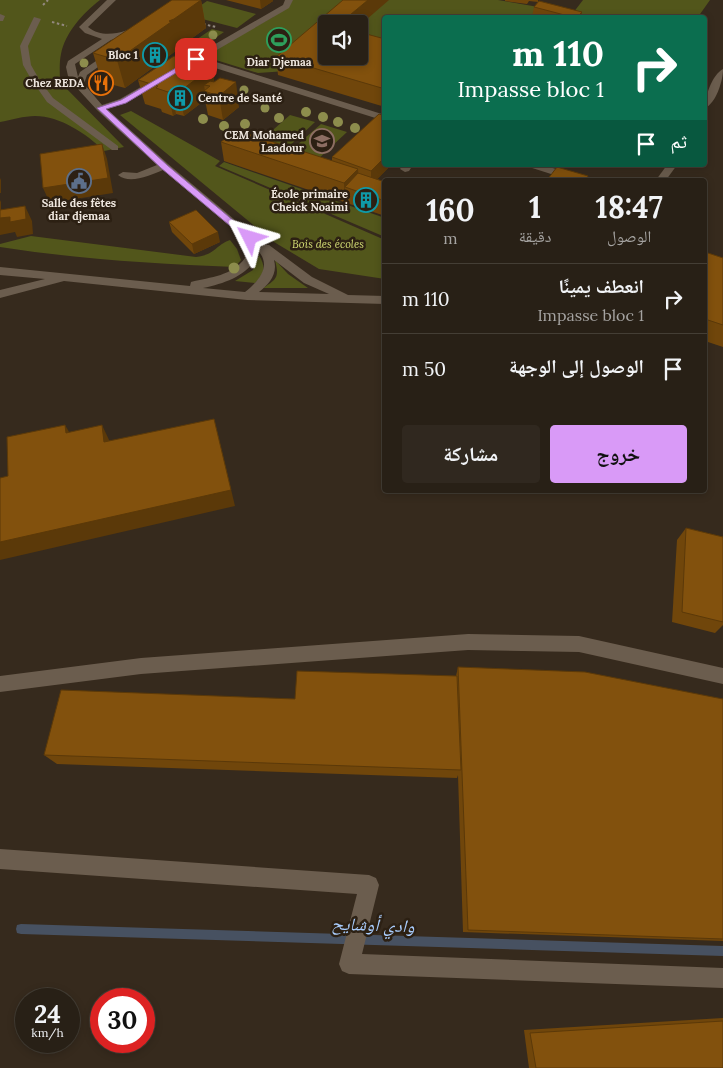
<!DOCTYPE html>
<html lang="ar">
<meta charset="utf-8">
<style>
:root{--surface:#282016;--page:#30281f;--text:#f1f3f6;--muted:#a5a3a1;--line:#443e35;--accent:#d99af7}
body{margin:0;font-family:Lora,"Noto Naskh Arabic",serif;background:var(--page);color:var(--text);direction:rtl;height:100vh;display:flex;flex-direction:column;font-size:19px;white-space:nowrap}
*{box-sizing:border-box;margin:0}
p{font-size:16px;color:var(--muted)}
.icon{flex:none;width:28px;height:28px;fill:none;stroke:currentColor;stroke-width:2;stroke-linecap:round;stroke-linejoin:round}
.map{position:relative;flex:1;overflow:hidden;direction:ltr}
.details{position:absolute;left:382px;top:178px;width:325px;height:315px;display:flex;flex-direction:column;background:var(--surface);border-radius:5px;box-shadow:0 2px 8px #0003,0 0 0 1px var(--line);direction:rtl}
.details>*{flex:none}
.banner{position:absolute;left:382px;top:15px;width:325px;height:152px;border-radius:5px;box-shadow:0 2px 8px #0003,0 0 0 1px var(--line);direction:rtl;background:#0b6e4f;color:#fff;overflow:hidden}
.tools{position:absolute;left:318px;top:15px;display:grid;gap:10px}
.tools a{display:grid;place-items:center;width:50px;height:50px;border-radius:5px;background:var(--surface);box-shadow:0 2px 8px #0003,0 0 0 1px var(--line);font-size:25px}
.speed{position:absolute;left:15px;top:988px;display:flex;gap:10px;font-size:25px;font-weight:700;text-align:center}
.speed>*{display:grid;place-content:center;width:65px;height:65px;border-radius:50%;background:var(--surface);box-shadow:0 2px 8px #0003,0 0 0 1px var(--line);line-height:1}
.speed small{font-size:12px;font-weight:400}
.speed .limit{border:8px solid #d22;background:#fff;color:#111}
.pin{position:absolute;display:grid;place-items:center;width:42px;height:42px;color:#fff;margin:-21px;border-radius:10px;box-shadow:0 2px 8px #0006}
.me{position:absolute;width:55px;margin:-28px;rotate:310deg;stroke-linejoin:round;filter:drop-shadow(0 0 4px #0008)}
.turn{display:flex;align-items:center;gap:18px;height:105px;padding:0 20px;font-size:22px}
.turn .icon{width:65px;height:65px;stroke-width:2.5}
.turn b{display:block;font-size:35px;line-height:42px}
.then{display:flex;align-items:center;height:48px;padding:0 20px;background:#0003;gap:10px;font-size:19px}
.eta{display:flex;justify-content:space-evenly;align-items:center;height:85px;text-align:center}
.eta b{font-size:30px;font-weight:700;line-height:35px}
.action{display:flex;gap:10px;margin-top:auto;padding:10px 20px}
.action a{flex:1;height:58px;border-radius:5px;background:var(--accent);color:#111;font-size:20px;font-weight:700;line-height:58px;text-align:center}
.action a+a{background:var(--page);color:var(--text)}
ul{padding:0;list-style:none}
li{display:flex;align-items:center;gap:15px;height:70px;padding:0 20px;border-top:1px solid var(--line)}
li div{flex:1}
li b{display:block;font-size:19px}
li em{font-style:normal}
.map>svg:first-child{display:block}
.green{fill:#52561b;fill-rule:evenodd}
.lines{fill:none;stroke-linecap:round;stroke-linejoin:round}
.stream{fill:#475161;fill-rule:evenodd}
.path{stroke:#93897f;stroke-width:2;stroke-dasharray:2.5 2.5;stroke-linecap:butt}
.minor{fill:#6b5d4e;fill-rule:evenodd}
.tree{fill:#8d8d4d}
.wall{fill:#70460b}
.shaded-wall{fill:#5b3909}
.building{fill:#82510d;stroke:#5b3909}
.route{fill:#d99af7;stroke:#8d64a1}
.labels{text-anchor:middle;stroke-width:5;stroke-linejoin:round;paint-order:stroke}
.far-poi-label{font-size:11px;font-weight:bold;fill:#eee6de;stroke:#2c2013;text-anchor:end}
.far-park-label{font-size:11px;font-style:italic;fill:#d5de75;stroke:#2c2013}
.near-water-label{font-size:18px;font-style:italic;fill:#aaceff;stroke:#2c2013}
</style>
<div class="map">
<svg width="723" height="1068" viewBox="0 0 723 1068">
<rect width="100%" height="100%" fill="#362a1d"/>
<g class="green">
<path d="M0,0h100c-17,13 -35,33 -39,54 -2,9 -1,19 -1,28l64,65 -20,4c-17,-17 -44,-35 -69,-35 -11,0 -24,4 -35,6z"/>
<path d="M289,0h209l75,13 10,-13h127l-12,17 -313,1v46l-127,9 -55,-17 70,-39zM326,24h33v32h-33z"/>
<path d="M207,1l49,13 -19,14 -50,-13z"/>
<path d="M212,29l12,3 -34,23 -12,-3z"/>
<path d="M131,111l89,50 -5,5 170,74v39l-66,-10 -45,-27 -154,-127z"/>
<path d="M290,115l25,7 -32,30 -26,-8z"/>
<path d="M321,124l26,8 -31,29 -28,-8z"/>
<path d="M224,162l161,56v19l-166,-71z"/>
<path d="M31,236l165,21c21,-3 18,-11 34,-17l7,9 4,11 -6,7c-78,-3 -158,-8 -235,-20v-3z"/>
<path d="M259,255c7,13 6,17 -4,28l-20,-2 18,-11z"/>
<path d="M275,260l13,14 20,14h-45c15,-9 16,-12 12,-28z"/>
</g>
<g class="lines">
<path class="stream" d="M21,924l702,22v10l-702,-22 -4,-1 -1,-4 1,-4z"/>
<g class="path">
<path d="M43,5l5,-5"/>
<path d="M52,22l15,4"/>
<path d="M203,24l13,3"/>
</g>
<g class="minor">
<path d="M107,0h9l-28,27c18,14 37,3 57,-2l4,2 -38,13 -36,24 3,13 2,-5 29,-20 7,2 -29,21 -3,9 18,21 18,-6 163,-94 2,-5h8l-4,8 -86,50 182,57v6l-189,-59 -70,41 -19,6 61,55 97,81h4l43,32 36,18 37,1v8l-138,-4 -183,-19 -64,17v-8l45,-11 -45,-4v-8l190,19 1,-4c20,-5 41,-6 54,-24l-2,-12 -7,-11 2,-2 -75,-63c-13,5 -33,15 -45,5l5,-3 14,1 20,-8 -60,-55 -21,-23 -8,-11 -2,-9 2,-6 34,-22 -17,-6 -6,-6zM255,248c19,16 4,33 -10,44l-42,-4c22,-5 41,-11 54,-30zM274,260l30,23 25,11 -70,-2c10,-8 19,-18 15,-32z"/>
<path d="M0,14l5,2 -2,5h-3z"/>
<path d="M34,17l7,2 -13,27 3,19 8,14 14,19 65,48v4h-6l-65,-48 -16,-23 -8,-14 -3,-19z"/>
<path d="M723,69c0,12 -7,34 -18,39 0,-12 7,-33 18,-39z"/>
<path d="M403,165h10l-4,6 -4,1 -5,-3z"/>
<path d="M528,165h15l42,13 1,2h-16l-41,-13z"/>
<path d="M667,165h10l-11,15h-10z"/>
<path d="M468,634l111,2 144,32v16l-144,-32 -111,-2 -327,24 -141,18v-16l141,-18z"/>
<path d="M0,849l369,26 7,3 3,7 -17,69 361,14v20l-374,-14 -7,-3 -3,-7 18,-70 -357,-25z"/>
</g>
</g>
<g class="tree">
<circle cx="213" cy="35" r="4.5"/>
<circle cx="193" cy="48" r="4.5"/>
<circle cx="84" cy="63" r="4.5"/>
<circle cx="244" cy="90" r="4.5"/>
<circle cx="265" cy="108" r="4.5"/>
<circle cx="306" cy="112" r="5"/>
<circle cx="323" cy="117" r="5"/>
<circle cx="279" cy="118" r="5"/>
<circle cx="203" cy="119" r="5"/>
<circle cx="338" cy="122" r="5"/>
<circle cx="245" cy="124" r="5"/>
<circle cx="224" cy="126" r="5"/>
<circle cx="355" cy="128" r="5"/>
<circle cx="260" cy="135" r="5"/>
<circle cx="234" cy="268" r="5.5"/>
</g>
<g class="wall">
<path d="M201,0l5,28 -26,19 -4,1 1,2 -52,38 -23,-6 -9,-29z"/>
<path d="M226,0h47v1l-12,8z"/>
<path d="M505,0h33v2l-9,-1 -2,3 -22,-3z"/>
<path d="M534,7l47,11h-45l-4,-1z"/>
<path d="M326,24l59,15v68l-107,-32 -2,-18z"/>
<path d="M212,67l2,15 25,25 -16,13 -15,-5 -3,-15 -21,16 -8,-2 -3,2 -11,-4 -1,-3 -16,-5 -7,-24z"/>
<path d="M221,142l111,19v-4l59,8 -14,14 8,3v34l-161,-55z"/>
<path d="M169,222l51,20 -26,12 -22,-22z"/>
<path d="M705,252l18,6v89l-18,-6z"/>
<path d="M686,528l37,9v88l-8,8 -43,-11 5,-82z"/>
<path d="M458,667l265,32v242l-260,-9 -5,-157 -1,3 -400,-14 -13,-9 251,-56 161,-23z"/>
<path d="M723,1018v50h-194l-5,-38z"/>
</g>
<g class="shaded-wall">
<path d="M201,0l5,28 -26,19 -4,1 1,2 -52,38 -8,-28 52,-39z"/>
<path d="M260,0h13v1l-12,8z"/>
<path d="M368,0h21l-30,26v-2h-20z"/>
<path d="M582,12l-1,6h-5z"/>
<path d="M212,67l4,25 -6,-6 -6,-1 1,6h-1l1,9 -21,16 -5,-24z"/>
<path d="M236,82l3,25 -16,13 -4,-24z"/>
<path d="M171,90l5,24 -3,2 -5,-24z"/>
<path d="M102,144l5,15 6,34 -63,10 -7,-15z"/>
<path d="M385,157v8h6l-20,21v-15z"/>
<path d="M358,169l1,19 -14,-1v15l-1,-19z"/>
<path d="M0,178l1,2v13h-1z"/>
<path d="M0,200l1,2v16l24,-12 7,15 1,13 -16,3 -2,-5 -15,3z"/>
<path d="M218,232l2,10 -26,12 -2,-10z"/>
<path d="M214,419l21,87 -235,54v-18z"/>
<path d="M65,425l10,17 -9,-9z"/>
<path d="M102,425l8,17h-6z"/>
</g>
<g class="building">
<path d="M172,0h29l-27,19 -5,2 2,1 -54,38 -24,-7z"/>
<path d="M343,0h25l-29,24h-13v32h33v-24l26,7v50l-109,-32z"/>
<path d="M539,1l43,11 -6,6 -42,-11z"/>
<path d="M174,56l38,11 -33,25 -8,-2 -3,2 -12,-4 2,-2 -20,-6z"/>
<path d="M220,78l16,4 -17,14 -15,-5 6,-5 -6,-1 6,-4 4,1z"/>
<path d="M379,114l6,2v41l-14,14 -39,-14z"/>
<path d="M236,130l122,39 -14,14 -123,-41z"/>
<path d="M102,144l6,34 -65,10 -3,-34z"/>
<path d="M557,167l31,9 -2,4h-39z"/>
<path d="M358,173l27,9v19l-40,-14z"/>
<path d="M25,206l1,13 -16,3v-5l-10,1v-8z"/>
<path d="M196,210l22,22 -26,12 -23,-22z"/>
<path d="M705,252l18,6v67l-18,-6z"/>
<path d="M214,419l17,71 -231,52v-64l8,-2 -1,-39 58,-12 1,8 36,-8 2,17z"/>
<path d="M686,528l37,9v85l-41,-10z"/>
<path d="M458,667l127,5 138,27v240l-255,-9z"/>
<path d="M297,671l160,5 4,94 -417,-15 17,-65 234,9z"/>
<path d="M723,1021v47h-187l-6,-35z"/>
</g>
<path class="route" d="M193,58l6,1 -73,44 -20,6 61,56 86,72v3h-6l-86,-72 -64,-60 24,-8z"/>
<defs>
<symbol id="stadium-ring" viewBox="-11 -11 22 22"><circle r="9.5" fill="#2c2013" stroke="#2e9e5b" stroke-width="1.5"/><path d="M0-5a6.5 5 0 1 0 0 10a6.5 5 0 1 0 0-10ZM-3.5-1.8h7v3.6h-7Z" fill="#2e9e5b"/></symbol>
<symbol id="building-ring" viewBox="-11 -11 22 22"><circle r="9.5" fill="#2c2013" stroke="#0f9aa8" stroke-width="1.5"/><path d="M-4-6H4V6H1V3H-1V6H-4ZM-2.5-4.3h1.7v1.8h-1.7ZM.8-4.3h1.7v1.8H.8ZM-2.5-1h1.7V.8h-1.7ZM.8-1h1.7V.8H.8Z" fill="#0f9aa8"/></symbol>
<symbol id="restaurant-ring" viewBox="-11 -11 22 22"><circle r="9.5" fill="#2c2013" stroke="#e8710a" stroke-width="1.5"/><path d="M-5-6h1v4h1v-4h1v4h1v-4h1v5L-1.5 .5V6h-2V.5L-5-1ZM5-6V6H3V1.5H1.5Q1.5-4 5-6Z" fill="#e8710a"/></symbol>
<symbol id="school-ring" viewBox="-11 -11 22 22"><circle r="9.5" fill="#2c2013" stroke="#8d6e63" stroke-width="1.5"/><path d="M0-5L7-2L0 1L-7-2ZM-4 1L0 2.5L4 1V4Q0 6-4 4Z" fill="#8d6e63"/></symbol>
<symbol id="civic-ring" viewBox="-11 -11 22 22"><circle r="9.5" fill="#2c2013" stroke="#5c6f8a" stroke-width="1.5"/><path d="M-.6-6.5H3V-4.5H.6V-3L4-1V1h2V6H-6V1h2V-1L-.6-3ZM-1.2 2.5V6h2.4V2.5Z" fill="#5c6f8a"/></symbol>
</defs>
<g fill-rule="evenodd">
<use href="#stadium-ring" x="265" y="26" width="28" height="28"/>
<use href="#building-ring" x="141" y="41" width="28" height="28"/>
<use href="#restaurant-ring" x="87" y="69" width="28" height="28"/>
<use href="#building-ring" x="166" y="84" width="28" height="28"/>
<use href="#school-ring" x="308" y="127" width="28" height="28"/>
<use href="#civic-ring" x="65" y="167" width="28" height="28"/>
<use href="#building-ring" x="352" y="186" width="28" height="28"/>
</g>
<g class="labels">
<g class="far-poi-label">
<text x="138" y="59">Bloc 1</text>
<text x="279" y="66" text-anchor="middle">Diar Djemaa</text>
<text x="84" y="87">Chez REDA</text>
<text x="198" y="102" text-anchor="start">Centre de Santé</text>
<text x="304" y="139">CEM Mohamed<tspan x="304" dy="13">Laadour</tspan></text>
<text x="348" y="198">École primaire<tspan x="348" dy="13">Cheick Noaimi</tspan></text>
<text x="79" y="207" text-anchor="middle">Salle des fêtes<tspan x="79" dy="13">diar djemaa</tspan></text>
</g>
<g class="far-park-label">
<text x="328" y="248">Bois des écoles</text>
</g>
<g class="near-water-label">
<text transform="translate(373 925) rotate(2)" y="6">وادي أوشايح</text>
</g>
</g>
</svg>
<div class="tools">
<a><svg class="icon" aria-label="sound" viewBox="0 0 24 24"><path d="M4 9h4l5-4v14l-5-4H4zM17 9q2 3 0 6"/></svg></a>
</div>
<div class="speed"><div>24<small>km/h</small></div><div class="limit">30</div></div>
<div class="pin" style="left:196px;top:59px;background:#d93025"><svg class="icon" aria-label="arrive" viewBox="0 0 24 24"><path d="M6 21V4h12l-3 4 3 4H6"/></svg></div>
<svg class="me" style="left:250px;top:238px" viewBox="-20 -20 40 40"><path d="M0-17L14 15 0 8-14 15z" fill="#d99af7" stroke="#fff" stroke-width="4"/></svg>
<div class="banner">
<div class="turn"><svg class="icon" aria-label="right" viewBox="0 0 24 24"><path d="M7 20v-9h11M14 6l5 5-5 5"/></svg><div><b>110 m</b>Impasse bloc 1</div></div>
<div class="then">ثم<svg class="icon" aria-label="arrive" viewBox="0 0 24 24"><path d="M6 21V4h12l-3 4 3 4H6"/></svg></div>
</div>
<section class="details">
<div class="eta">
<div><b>18:47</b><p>الوصول</p></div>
<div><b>1</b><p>دقيقة</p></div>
<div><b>160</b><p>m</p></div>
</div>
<ul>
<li><svg class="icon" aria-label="right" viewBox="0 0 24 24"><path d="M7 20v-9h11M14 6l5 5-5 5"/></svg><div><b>انعطف يمينًا</b><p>Impasse bloc 1</p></div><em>110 m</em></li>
<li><svg class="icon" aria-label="arrive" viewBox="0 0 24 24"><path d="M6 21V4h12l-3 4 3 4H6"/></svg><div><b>الوصول إلى الوجهة</b></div><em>50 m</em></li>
</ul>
<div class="action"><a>خروج</a><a>مشاركة</a></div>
</section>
</div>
